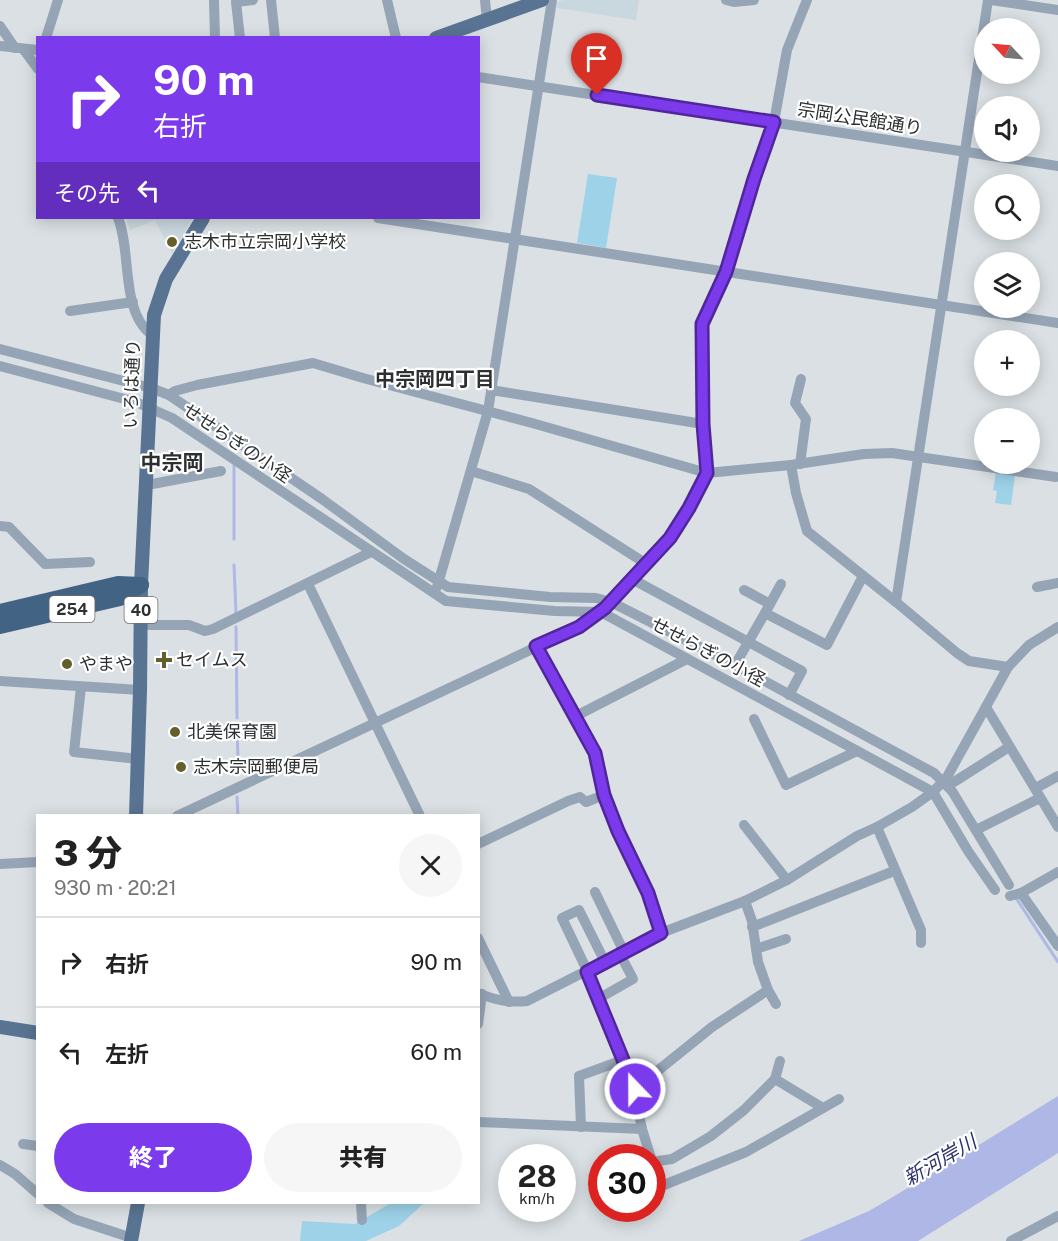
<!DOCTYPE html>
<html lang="ja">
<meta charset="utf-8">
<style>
:root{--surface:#fff;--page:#f6f6f6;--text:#222;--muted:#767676;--line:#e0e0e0;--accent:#7c3aed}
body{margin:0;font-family:"Public Sans","Noto Sans JP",sans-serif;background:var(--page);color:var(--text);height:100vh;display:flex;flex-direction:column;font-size:22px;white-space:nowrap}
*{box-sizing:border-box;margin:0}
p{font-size:20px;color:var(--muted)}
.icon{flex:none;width:33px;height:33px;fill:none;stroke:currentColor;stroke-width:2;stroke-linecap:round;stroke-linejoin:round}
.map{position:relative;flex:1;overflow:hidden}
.panel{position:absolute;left:36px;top:814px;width:444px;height:390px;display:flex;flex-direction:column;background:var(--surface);border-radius:0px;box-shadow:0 3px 15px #0003}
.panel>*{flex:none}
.guide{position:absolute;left:36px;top:36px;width:444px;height:183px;border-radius:0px;box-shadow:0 3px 15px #0003;background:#7c3aed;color:#fff;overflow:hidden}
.needle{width:39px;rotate:296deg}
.tools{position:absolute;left:974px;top:18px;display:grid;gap:12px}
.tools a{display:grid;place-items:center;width:66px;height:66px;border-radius:50%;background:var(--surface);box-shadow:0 3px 15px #0003;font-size:30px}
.speed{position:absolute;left:498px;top:1144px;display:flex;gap:12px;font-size:30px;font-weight:700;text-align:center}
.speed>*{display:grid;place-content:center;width:78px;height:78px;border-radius:50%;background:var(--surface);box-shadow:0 3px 15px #0003;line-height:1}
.speed small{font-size:15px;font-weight:400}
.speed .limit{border:9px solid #d22;background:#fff;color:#111}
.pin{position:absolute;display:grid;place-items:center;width:51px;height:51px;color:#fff;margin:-62px -26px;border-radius:50% 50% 50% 0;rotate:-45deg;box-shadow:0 0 6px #0007}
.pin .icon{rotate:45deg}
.me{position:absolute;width:66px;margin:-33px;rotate:338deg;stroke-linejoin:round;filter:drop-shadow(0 0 4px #0008)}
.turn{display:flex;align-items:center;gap:21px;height:126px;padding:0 18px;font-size:27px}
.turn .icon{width:78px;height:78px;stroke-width:2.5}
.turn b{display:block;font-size:42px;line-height:51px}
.then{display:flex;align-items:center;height:57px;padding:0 18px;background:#0003;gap:12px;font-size:22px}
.round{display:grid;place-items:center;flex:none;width:63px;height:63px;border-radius:32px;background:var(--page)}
.headline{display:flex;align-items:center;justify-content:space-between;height:102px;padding:0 18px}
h1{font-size:36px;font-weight:800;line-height:45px}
.button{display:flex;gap:12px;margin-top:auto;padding:12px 18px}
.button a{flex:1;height:69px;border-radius:36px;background:var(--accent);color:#fff;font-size:24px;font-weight:800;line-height:69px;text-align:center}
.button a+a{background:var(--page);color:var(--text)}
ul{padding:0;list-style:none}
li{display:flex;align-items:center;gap:18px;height:90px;padding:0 18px;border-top:2px solid var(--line)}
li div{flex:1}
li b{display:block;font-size:22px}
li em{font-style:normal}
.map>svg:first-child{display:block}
.built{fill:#c9d7de}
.green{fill:#9ed2e9}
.water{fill:#afb7e6}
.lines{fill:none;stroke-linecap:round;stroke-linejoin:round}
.stream{stroke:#afb7e6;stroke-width:3}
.minor{stroke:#96a5b6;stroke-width:10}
.major{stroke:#597493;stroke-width:14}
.highway{stroke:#436385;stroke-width:16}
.route-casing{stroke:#51269a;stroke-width:15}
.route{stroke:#7c3aed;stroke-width:10}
.poi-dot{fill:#655f2c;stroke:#fff;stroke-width:2}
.labels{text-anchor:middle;stroke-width:4.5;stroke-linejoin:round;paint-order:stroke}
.shield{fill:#fff;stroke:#6c6e6f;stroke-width:1.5}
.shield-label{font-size:16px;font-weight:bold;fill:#2d3031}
.street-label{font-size:18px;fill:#2d3031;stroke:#fff}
.poi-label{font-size:18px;fill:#2d3031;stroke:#fff;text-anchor:start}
.neighbourhood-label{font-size:20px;font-weight:bold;fill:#2d3031;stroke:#fff}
.water-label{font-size:20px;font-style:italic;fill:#2e336c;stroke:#fff}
.quarter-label{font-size:21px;font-weight:bold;fill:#2d3031;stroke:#fff}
</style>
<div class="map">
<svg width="1058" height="1241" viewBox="0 0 1058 1241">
<rect width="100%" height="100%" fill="#dae0e3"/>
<g class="built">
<path d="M564,0h75l-3,20 -79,-12v-6z"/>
<path d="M126,218h67l-21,35 -17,-33 -25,10z"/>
</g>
<g class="green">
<path d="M588,174l29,4 -11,70 -29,-5z"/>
<path d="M996,472l19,3 -4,30 -16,-2 2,-12 -4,-1z"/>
<path d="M391,1203h33l-25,23 -33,15h-66l2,-20 53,3z"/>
</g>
<path class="water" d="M1058,1096v57l-140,88h-119l70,-30 76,-45z"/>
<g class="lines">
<g class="stream">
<path d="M224,441v-1"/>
<path d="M234,465v74"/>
<path d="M234,565l2,48"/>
<path d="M236,627l1,91"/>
<path d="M237,727l1,32"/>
<path d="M237,797l1,19"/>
<path d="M1016,898l42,64"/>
</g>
<g class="minor">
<path d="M214,0l1,38"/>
<path d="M271,0l4,38"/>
<path d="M387,0l9,38"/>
<path d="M485,0l2,20"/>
<path d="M726,0l8,2 20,-2"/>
<path d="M991,0l67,10"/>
<path d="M0,26l15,22"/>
<path d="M46,38l12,-38"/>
<path d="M240,38l-4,-36 17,-2"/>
<path d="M0,46l38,4"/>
<path d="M24,50l14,19"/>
<path d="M478,77l580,89"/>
<path d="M118,218c14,34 2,94 34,117"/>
<path d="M378,218l680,105"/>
<path d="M70,311l63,-9"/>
<path d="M0,349l151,39 18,7 153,104 82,60 44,28 102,10 46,1 15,4 124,63 199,108 18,18 57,94"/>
<path d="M0,366l136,36 36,16 274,183 109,10 46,1 332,180 35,59 27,39"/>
<path d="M491,390l212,34"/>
<path d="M169,395l6,-4 22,-6 116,-22 50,15 169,45 175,50 84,-8 73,-11 28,-1 164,24"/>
<path d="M800,464l6,-45 -11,-16 6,-24"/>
<path d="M791,465l5,28 11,38 89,71 61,51 12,8 39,6"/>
<path d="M471,471l58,18 116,74"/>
<path d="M147,485l74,-14"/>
<path d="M0,526l9,1 36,37 45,-2"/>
<path d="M632,579l170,92 -13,24"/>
<path d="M308,584l112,232"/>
<path d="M437,587l51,-176 64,-411"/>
<path d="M1037,587l21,-4"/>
<path d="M744,590l26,14 -5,9"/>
<path d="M896,602l92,-602"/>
<path d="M770,604l11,-20"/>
<path d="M140,625h49l16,6 8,-2 158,-77"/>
<path d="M536,646l59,106 9,43 14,36 30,62 13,40"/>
<path d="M735,665l30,-52 62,32 36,-69"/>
<path d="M0,681l140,9"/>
<path d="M81,687l-7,65 64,7"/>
<path d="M986,707l72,120"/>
<path d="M576,716l111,-57"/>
<path d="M754,719l32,66 71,-34"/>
<path d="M943,781l11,1 55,-35"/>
<path d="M1036,788l22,-12"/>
<path d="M177,816l402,-189 22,-15 69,-74 19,-30 18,-35 -4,-49 -1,-100 24,-52 28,-93 20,-57 13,-72 20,-50"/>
<path d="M744,825l43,55"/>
<path d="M877,827l44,103v13"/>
<path d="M976,830l64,-32"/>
<path d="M478,844l90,-43 12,-4 6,5 18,-7"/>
<path d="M0,864l38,-2"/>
<path d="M595,892l29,60"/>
<path d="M1021,893l37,53"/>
<path d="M1010,896l11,-3 37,-21"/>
<path d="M752,927l142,-56"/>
<path d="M478,938l31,64"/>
<path d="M756,949l30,-10"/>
<path d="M605,962l-26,-52 -17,8 22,46 47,113 11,52 9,29"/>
<path d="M768,990l8,14"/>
<path d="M478,993c17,7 31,10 49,8l134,-68 84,-32 42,-21 70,-44 20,-9 35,-20 21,-15 14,-15 61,-110 21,-22 29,-18"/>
<path d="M598,999l35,-20 -13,-25"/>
<path d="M478,1024l4,-30"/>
<path d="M775,1079l48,29"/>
<path d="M635,1089l77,-62 56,-37 -10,-28 -6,-41 -7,-20"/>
<path d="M478,1122l164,7"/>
<path d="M581,1127l-2,-51 44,-16"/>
<path d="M23,1144l15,2"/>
<path d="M652,1162l20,-3 39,-23 33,-26 31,-31 5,-18"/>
<path d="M652,1164l7,23 87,-35 93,-53"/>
<path d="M0,1165l15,9 23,20"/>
<path d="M48,1203l26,16 58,19"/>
<path d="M361,1203l1,17"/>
<path d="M1011,1241l47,-25"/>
</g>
<g class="major">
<path d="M436,38l106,-38"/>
<path d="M136,816l4,-126 1,-105 13,-270 12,-36 37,-61"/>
<path d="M0,1027l38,6"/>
<path d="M131,1241l7,-38"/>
</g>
<g class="highway">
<path d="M0,612l118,-28 23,1"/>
<path d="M0,626l120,-28 21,-13"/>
</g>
</g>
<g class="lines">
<defs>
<path id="route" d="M597,95l177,27 -20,57 -28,93 -24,52 1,100 4,49 -18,35 -19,30 -65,70 -26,19 -43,19 59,107 9,42 14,36 30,62 13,40 -74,39 48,117"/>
</defs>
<use href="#route" class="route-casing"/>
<use href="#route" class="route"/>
</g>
<g class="poi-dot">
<circle cx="172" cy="242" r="6"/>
<path d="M161 651h6v6h6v6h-6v6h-6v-6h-6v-6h6z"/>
<circle cx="67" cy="664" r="6"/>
<circle cx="175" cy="732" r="6"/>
<circle cx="181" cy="767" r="6"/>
</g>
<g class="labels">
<g class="shield">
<rect x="49.5" y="596" width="45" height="26" rx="4.5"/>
<rect x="124.5" y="597" width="33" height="26" rx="4.5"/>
</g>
<g class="shield-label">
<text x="72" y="615">254</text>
<text x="141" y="616">40</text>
</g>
<g class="street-label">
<text transform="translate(860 119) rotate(9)" y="6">宗岡公民館通り</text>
<text transform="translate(132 384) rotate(-88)" y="6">いろは通り</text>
<text transform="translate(237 443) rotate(34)" y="6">せせらぎの小径</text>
<text transform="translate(708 652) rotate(28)" y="6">せせらぎの小径</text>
</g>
<g class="poi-label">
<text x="184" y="248">志木市立宗岡小学校</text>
<text x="176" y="666">セイムス</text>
<text x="79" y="670">やまや</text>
<text x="187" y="738">北美保育園</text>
<text x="193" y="773">志木宗岡郵便局</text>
</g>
<g class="neighbourhood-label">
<text x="435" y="386">中宗岡四丁目</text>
</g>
<g class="water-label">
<text transform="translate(940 1160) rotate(-30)" y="7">新河岸川</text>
</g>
<g class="quarter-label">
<text x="172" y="470">中宗岡</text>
</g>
</g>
</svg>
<div class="tools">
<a><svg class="needle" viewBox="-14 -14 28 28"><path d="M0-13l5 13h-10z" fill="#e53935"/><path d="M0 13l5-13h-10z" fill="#767676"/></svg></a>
<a><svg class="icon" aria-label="sound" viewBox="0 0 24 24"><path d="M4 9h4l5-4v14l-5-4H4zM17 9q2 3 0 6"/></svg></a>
<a><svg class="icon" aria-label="search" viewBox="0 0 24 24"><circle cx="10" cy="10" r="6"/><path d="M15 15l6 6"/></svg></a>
<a><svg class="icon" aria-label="layers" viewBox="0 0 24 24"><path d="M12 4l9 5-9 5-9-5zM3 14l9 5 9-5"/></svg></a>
<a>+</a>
<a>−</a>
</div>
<div class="speed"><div>28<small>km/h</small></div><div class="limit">30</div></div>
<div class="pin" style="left:597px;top:95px;background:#d93025"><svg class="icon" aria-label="arrive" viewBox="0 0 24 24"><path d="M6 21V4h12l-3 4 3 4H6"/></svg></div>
<svg class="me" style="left:635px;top:1089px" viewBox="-20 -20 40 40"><circle r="17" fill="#7c3aed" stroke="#fff" stroke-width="3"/><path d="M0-11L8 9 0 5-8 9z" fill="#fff"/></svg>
<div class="guide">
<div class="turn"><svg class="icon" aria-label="right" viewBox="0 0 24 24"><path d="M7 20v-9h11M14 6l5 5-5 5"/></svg><div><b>90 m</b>右折</div></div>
<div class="then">その先<svg class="icon" aria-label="left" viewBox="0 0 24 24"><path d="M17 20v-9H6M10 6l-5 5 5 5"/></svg></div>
</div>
<section class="panel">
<div class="headline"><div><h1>3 分</h1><p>930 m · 20:21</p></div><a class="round"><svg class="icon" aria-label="close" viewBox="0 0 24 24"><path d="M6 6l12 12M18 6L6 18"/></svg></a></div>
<ul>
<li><svg class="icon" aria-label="right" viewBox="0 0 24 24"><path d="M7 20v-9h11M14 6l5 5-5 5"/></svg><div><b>右折</b></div><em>90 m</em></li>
<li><svg class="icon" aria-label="left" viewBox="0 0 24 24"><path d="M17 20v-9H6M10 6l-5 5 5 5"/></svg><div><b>左折</b></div><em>60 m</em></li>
</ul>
<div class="button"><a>終了</a><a>共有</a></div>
</section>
</div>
